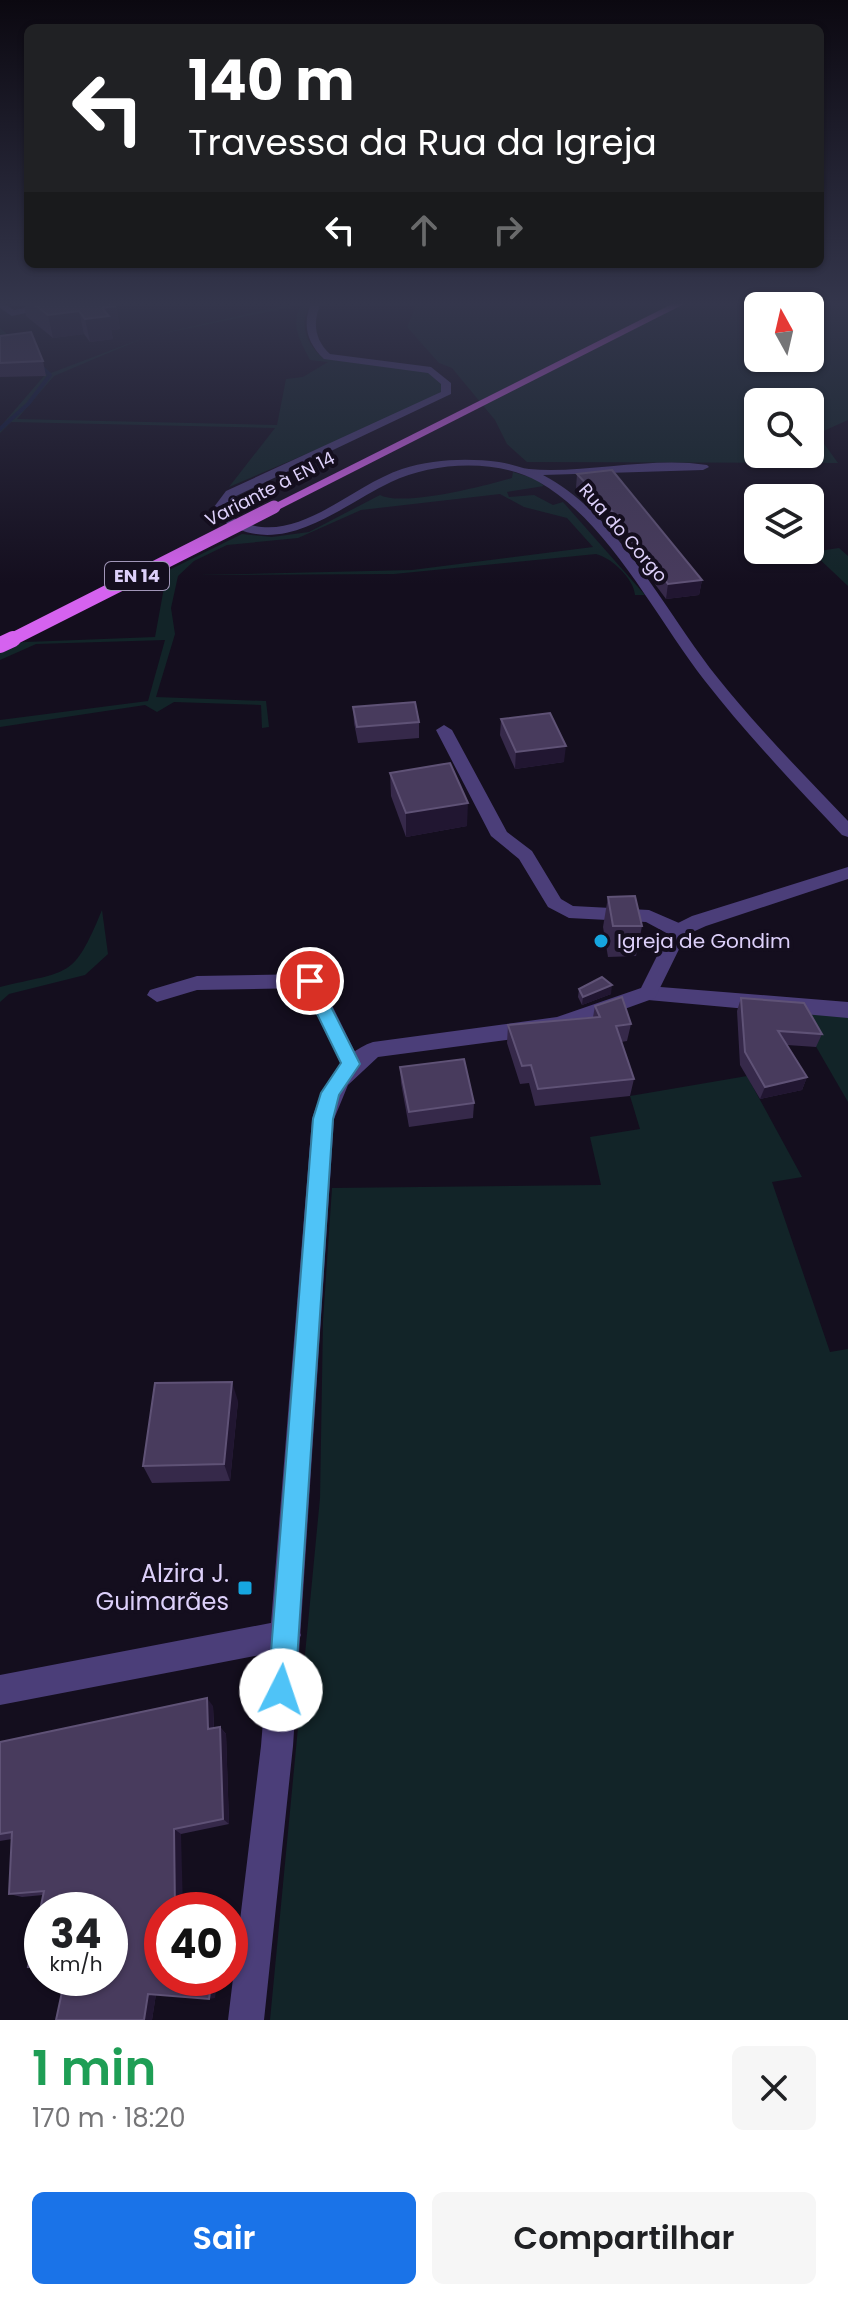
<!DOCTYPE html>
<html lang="pt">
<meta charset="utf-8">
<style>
:root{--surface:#fff;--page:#f6f6f6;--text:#202124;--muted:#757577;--accent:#1a73e8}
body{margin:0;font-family:Poppins,sans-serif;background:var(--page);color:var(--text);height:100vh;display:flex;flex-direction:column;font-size:30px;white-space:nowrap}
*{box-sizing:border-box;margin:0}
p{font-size:26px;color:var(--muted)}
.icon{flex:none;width:44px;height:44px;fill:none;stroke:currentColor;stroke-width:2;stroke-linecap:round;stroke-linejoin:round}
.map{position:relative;height:2020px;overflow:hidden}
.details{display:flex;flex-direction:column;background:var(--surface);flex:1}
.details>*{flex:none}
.top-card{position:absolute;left:24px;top:24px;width:800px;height:244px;border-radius:12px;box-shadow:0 2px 6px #0004;background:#202124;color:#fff;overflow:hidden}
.needle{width:52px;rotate:352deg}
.controls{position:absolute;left:744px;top:292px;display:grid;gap:16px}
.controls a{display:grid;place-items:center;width:80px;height:80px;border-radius:12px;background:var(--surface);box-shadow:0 2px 6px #0004;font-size:40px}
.speed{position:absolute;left:24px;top:1892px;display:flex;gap:16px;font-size:40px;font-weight:700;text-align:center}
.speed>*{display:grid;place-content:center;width:104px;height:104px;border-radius:50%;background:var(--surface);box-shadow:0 2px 6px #0004;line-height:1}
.speed small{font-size:20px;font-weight:400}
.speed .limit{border:12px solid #d22;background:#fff;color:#111}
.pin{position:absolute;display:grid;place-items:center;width:68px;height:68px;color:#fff;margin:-34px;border:4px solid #fff;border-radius:50%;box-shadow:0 2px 8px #0007}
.me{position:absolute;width:88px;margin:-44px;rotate:4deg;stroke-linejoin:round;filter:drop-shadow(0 0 6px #0008)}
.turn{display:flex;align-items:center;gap:28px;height:168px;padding:0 32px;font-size:36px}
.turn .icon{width:104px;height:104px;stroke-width:2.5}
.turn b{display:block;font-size:56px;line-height:68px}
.lanes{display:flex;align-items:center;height:76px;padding:0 32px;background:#0003;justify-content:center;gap:40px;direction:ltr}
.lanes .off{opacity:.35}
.round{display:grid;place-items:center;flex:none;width:84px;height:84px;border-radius:12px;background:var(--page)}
.summary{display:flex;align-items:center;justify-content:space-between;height:136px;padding:0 32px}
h1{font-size:48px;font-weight:600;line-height:60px;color:#1e9e55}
.primary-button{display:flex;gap:16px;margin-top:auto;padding:16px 32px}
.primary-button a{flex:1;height:92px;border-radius:12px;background:var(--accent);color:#fff;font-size:32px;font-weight:600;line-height:92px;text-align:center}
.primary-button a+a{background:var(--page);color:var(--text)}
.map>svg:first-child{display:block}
.green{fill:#122428;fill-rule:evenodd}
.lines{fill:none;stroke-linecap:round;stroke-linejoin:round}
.stream{stroke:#0e1538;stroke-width:4}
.minor{fill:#4b3e79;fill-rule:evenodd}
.tertiary{fill:#4b3e79;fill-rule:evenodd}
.primary{fill:#d562ef;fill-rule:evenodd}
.primary-bridge-far1{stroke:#d562ef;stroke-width:13}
.primary-bridge{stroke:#d562ef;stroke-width:16}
.wall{fill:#36294a}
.shaded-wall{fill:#211631}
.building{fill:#483b5d;stroke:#5f5276;stroke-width:2}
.route{fill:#4fc3f7;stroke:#337fa1;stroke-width:2}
.poi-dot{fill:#16a6e0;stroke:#140e1e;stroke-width:3}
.labels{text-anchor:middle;stroke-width:8;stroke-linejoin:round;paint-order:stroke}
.far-street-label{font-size:18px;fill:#ddd0fa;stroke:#140e1e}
.shield{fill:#140e1e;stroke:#a196b8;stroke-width:2}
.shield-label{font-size:18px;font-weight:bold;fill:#ddd0fa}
.poi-label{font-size:20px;fill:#ddd0fa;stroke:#140e1e;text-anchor:start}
.near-poi-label{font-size:24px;fill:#ddd0fa;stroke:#140e1e;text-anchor:end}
</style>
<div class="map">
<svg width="848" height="2020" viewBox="0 0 848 2020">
<rect width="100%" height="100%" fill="#140e1e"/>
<g class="green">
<path d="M305,301h8c-15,20 -9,41 10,57l104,13 15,9v11l-14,11 -199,85 46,-59 -264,-6 -11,11v-6l44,-51 -44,-27v-21l51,45 95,-36zM301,305c-11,21 -1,35 9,55l18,2 -25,15 -17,2 -9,46 -260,-6 37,-43 92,-39z"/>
<path d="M848,301v119l-31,14 21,29 -311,-1 -20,-18 -12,-24 -43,-52 -13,-5 -32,-36 8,-20 -94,-5zM758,306h52v52h-52zM758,402h52v52h-52z"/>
<path d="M513,472l23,7 8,7 -37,6 2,5 25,-2 19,10 10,-3 82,93h-10c-1,-16 -23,-37 -39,-41l-202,20 -197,1 215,-5 181,-23 -26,-29 -43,-11 -24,-13 -139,16 -63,28 -71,7 -33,16 -16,15 -7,32 4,26 -19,63 110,4 3,26 -7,1 -1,-23 -87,-3 -17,10 -12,-7 -145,22v-7l148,-19 17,-61 -129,4 -36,16v-17l155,-6 12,-66 75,-37 30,3 37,-5 71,-37c24,12 105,-9 132,-17z"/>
<path d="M839,548l9,8v30l-36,-34z"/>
<path d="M102,910l6,44 -23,21 -76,19 -9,8v-15c70,-17 73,-7 102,-77z"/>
<path d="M813,1014l35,2v86l-49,-85z"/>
<path d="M747,1076l55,101 -30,5 58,170 18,-3v671h-578l50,-522 3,-177 9,-133 269,-3 -11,-48 50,-8 -10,-33z"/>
</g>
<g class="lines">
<path class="stream" d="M0,429l28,-25 22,-29 -13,-12"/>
<g class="minor">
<path d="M0,301l14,9 47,-9h19l-68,15 -12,-8z"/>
<path d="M312,301h10c-10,20 -8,38 8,53l101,13 20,16v11l-217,103 -8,10 2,7c60,42 119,-27 174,-45 31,-10 66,-11 97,-7 10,1 21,6 30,7 56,5 123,-13 178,-4l2,2 -6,3 -160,5c74,38 123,138 174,202 40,50 86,97 131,144v16l-6,-2c-47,-50 -95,-100 -137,-154 -49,-63 -96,-159 -166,-199 -42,-24 -106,-20 -148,0 -53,25 -111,80 -171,37l-6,-12 12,-16 215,-99v-8l-13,-11 -104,-14c-18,-17 -22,-36 -12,-58z"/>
<path d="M444,725l8,5 55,102 25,19 29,48 12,7 76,4 37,16 2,5 -2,5h-14l-26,-14 -77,-4 -21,-11 -29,-48 -28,-23 -55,-106z"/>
<path d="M310,974l10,7 41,83 -3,6h-14l-40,-82 -107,2 -40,12 -10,-7 3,-5 47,-14z"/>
<path d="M648,986l200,16v16l-200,-18 -10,-7z"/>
<path d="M286,1620l10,5 5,10 -5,10 -10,5 -286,55v-30z"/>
</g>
<path class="tertiary" d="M848,867v12l-142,47 -20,9 -31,63 -97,35 -180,24 -30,28 -14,34 -41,627 -29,274h-36l33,-274 51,-627c10,-31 28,-66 61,-77l184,-25 84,-29 31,-62 20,-10z"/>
<path class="primary" d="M678,301h12l-412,209 -10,-3z"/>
<path class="primary-bridge-far1" d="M9,641l265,-134"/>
<path class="primary-bridge" d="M0,645l13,-6"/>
</g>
<g class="wall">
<path d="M9,301h92l15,5 4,23 -9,1 2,9 -23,3 -6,-8 -31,4 -27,-22 -2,-11 -9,2z"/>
<path d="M0,336l43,25 3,15 -46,1z"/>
<path d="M577,474l125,106 -3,15 -33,4 -46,-62 -44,-49z"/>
<path d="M353,707l66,15v16l-61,5 -4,-20z"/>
<path d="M501,719l63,43 -49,7 -15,-34z"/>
<path d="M390,773l77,53 -61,11 -15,-41z"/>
<path d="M608,897l34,29 -6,30 -28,1 -5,-30z"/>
<path d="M579,989l32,5 -29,11 -4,-8z"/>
<path d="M741,998l81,36 -6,13 -29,-2 20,32 -5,13 -42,9 -20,-34 -3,-54z"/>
<path d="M595,1006l36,18 -4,17 -6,1 13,37 -4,17 -95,10 -6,-23 -9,1 -13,-41 1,-18 85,-8z"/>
<path d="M400,1067l74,36 -1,15 -64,9 -8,-44z"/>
<path d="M238,1401l-8,80 -78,2 -9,-17z"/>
<path d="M213,1706l1,22 6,-1 6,7 3,90 -48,10 -19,76 53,88 -59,-4 -4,26 -42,-110 -67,-15 -21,2 -13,-3 3,-55 -12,2v-99z"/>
</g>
<g class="shaded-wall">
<path d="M14,301h9l1,4 -9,2z"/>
<path d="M116,306l4,23 -9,1 2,9 -23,3 -5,-23 17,-11z"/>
<path d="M79,311l5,23 -31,4 -5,-23z"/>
<path d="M702,580l-3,15 -33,4 2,-15z"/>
<path d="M566,746l-2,16 -49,7 1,-17z"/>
<path d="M468,803l-1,23 -61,11v-24z"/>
<path d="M612,985l-1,9 -29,11 1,-8z"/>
<path d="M807,1077l-5,13 -42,9 5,-12z"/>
<path d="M232,1382l6,19 -8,80 -6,-17z"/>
<path d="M207,1698l6,8 1,30 -6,-7z"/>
<path d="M220,1727l6,7 3,90 -6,-5z"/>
<path d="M174,1829l7,5 2,76h-8z"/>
<path d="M212,1978h6l-3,20 -6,1z"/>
<path d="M148,1994h8l-4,26h-8z"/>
</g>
<g class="building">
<path d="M30,301h71l15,5 -14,2 7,8 -24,3 -6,-8 -31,4z"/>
<path d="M31,332l12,29 -43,2v-27z"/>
<path d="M612,470l90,110 -34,4 -46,-62 -45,-48z"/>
<path d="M415,702l4,20 -62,5 -4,-20z"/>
<path d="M550,713l16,33 -50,6 -15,-33z"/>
<path d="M450,763l18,40 -62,10 -16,-40z"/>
<path d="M635,896l7,30h-29l-5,-29z"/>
<path d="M602,977l10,8 -29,12 -4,-8z"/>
<path d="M622,997l9,27 -15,2 18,53 -96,10 -7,-24 -9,1 -14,-41 92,-8 -5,-11z"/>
<path d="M741,998l63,5 18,31 -44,-3 29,46 -42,10 -20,-35z"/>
<path d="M464,1059l10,44 -65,9 -9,-45z"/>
<path d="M232,1382l-8,82 -81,2 12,-83z"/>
<path d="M207,1698l1,31 12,-2 3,92 -49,10 1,81h-13v68h50l-3,21 -61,-5 -4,26h-88l9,-42h45v-68h-68v58l-14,-1 16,-76 -35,3 3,-62 -12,2v-92z"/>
</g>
<linearGradient id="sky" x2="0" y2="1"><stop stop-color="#0b0810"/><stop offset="0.52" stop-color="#34364c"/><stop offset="1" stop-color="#34364c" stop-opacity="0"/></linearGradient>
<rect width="848" height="584" fill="url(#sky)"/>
<path class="route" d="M310,975l6,2 44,87 -21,31 -6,24 -38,571 -4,10 -10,4 -9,-4 -4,-10 45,-571 8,-26 20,-30 -40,-82z"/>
<g class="poi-dot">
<circle cx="601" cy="941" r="8"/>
<rect x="237" y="1580" width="16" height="16" rx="4"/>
</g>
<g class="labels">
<g class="far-street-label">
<text transform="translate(270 489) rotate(-27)" y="6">Variante à EN 14</text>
<text transform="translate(623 533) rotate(49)" y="6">Rua do Corgo</text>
</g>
<rect class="shield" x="105" y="562" width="64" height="28" rx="6"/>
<g class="shield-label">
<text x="137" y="582">EN 14</text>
</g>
<g class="poi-label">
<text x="617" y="948">Igreja de Gondim</text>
</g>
<g class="near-poi-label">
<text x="229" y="1582">Alzira J.<tspan x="229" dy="28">Guimarães</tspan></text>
</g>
</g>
</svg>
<div class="controls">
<a><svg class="needle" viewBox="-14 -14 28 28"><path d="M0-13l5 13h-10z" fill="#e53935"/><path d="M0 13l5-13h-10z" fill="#757577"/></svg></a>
<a><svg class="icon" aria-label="search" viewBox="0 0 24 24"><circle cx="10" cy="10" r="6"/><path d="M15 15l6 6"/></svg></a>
<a><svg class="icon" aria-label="layers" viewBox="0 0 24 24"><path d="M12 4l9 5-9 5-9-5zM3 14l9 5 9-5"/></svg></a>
</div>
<div class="speed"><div>34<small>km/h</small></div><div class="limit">40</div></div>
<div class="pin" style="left:310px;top:981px;background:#d93025"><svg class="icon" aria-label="arrive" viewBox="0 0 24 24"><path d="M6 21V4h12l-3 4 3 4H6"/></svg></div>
<svg class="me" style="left:281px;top:1690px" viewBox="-20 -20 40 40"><circle r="19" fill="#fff"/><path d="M0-13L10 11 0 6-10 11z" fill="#4fc3f7"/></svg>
<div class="top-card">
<div class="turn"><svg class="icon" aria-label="left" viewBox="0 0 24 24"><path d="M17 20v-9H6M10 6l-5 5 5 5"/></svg><div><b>140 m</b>Travessa da Rua da Igreja</div></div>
<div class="lanes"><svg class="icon" aria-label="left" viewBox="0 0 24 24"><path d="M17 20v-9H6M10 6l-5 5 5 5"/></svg><svg class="icon off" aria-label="ahead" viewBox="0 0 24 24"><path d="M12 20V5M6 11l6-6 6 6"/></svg><svg class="icon off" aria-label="right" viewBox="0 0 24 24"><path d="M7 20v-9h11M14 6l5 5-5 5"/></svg></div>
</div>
</div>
<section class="details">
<div class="summary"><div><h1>1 min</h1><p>170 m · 18:20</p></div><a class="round"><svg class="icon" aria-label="close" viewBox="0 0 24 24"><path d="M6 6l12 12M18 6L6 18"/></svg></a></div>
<div class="primary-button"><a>Sair</a><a>Compartilhar</a></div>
</section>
